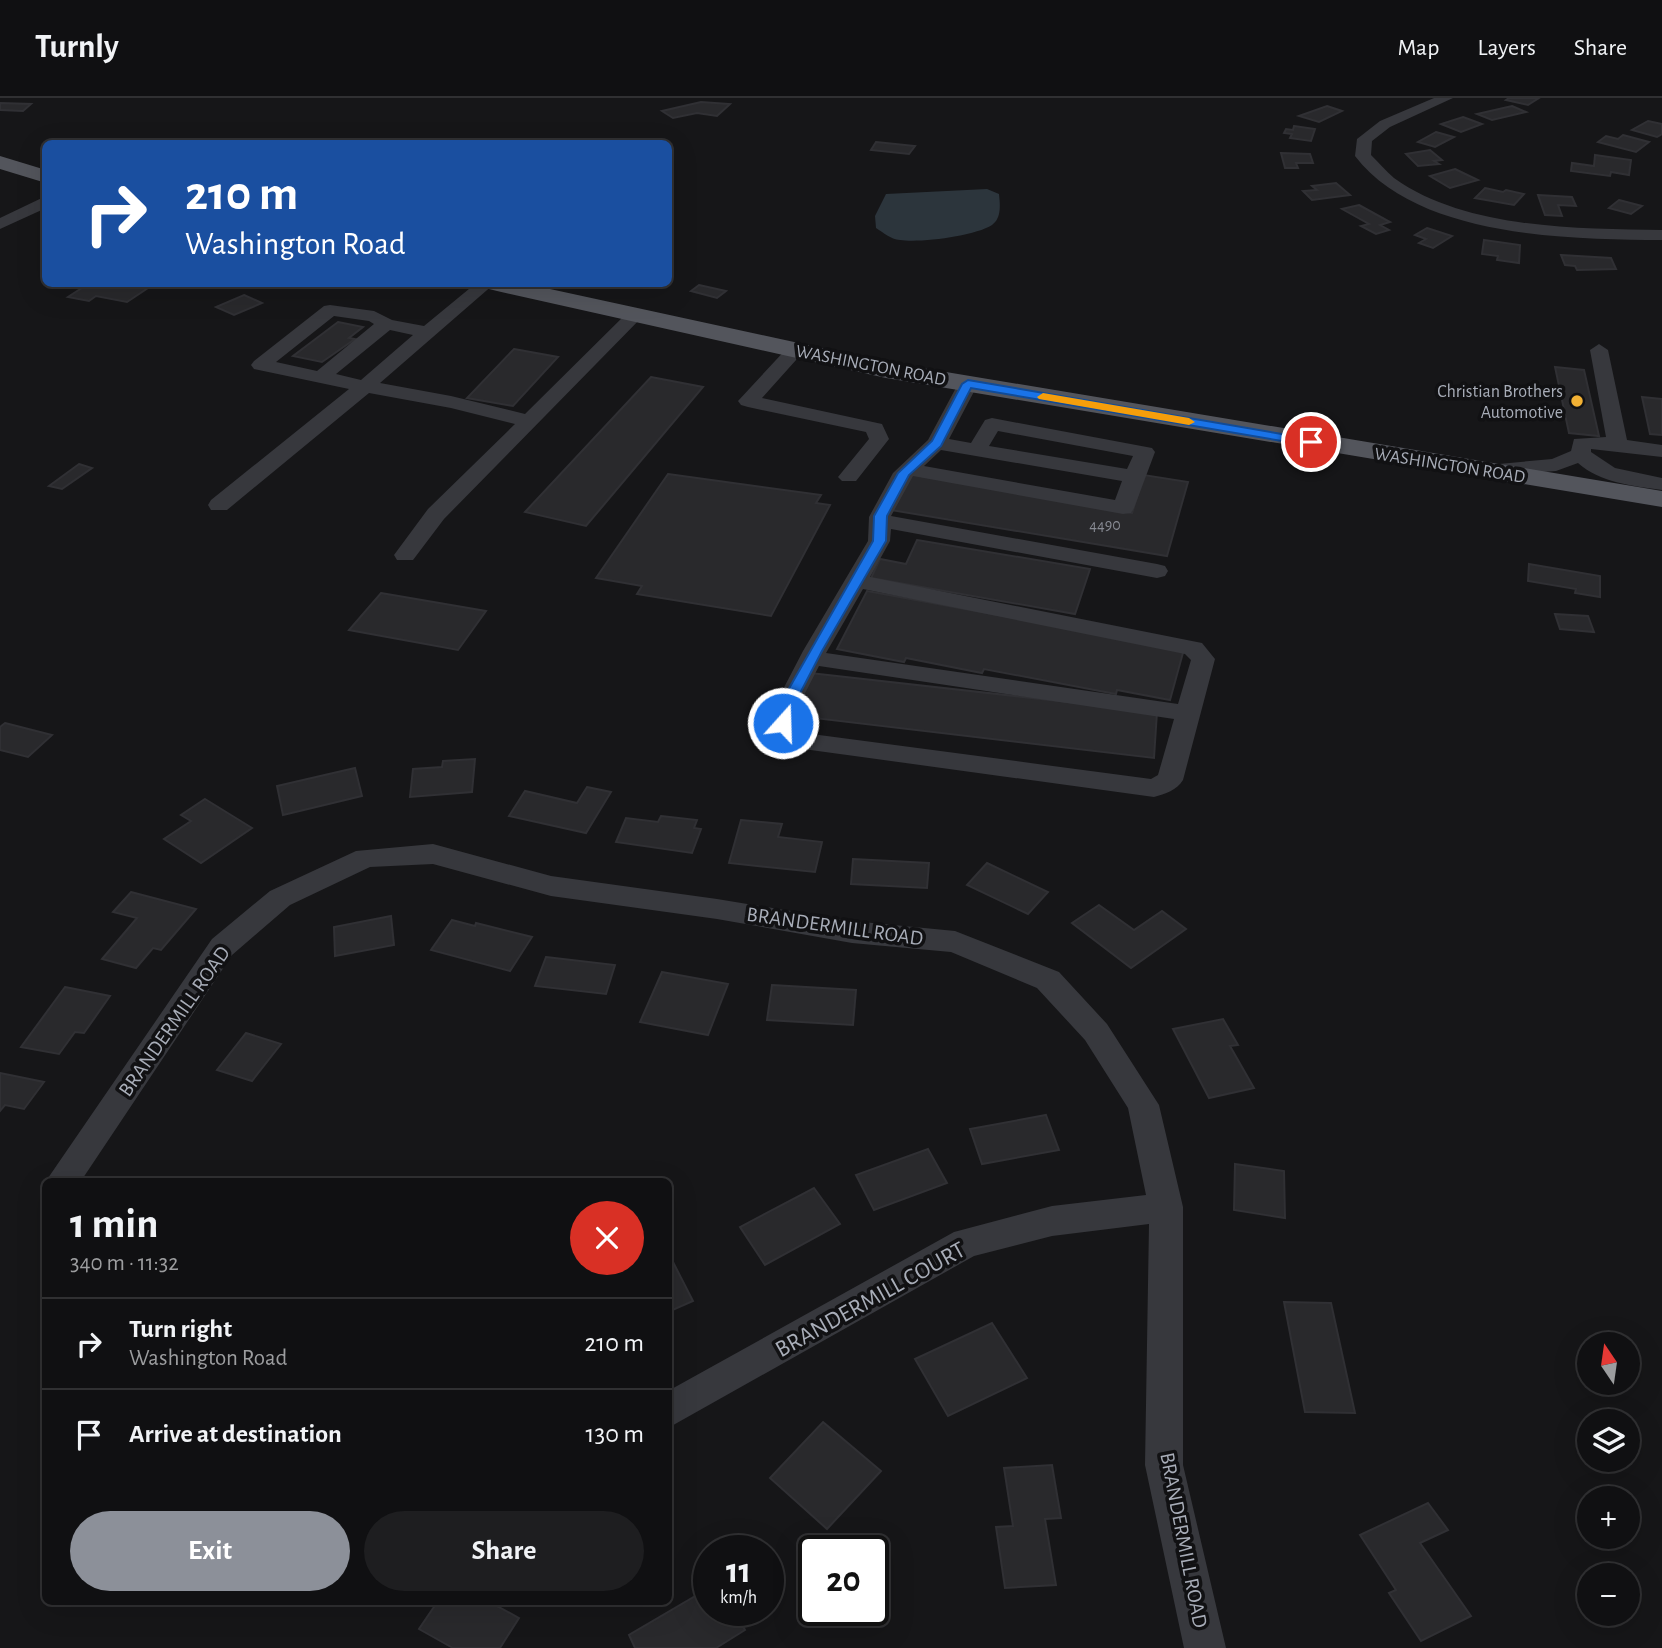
<!DOCTYPE html>
<meta charset="utf-8">
<style>
:root{--surface:#101012;--page:#1e1e20;--text:#f1f3f6;--muted:#9c9d9f;--line:#303032;--accent:#8c9099}
body{margin:0;font-family:"Alegreya Sans",sans-serif;background:var(--page);color:var(--text);height:100vh;display:flex;flex-direction:column;font-size:26px;white-space:nowrap}
*{box-sizing:border-box;margin:0}
p{font-size:23px;color:var(--muted)}
.icon{flex:none;width:38px;height:38px;fill:none;stroke:currentColor;stroke-width:2;stroke-linecap:round;stroke-linejoin:round}
.map{position:relative;flex:1;overflow:hidden}
.drawer{position:absolute;left:42px;top:1080px;width:630px;height:427px;display:flex;flex-direction:column;background:var(--surface);border-radius:10px;box-shadow:0 7px 28px #0002,0 0 0 2px var(--line)}
.drawer>*{flex:none}
.banner{position:absolute;left:42px;top:42px;width:630px;height:147px;border-radius:10px;box-shadow:0 7px 28px #0002,0 0 0 2px var(--line);background:#1a4fa0;color:#fff;overflow:hidden}
.needle{width:46px;rotate:347deg}
.fabs{position:absolute;left:1577px;top:1234px;display:grid;gap:14px}
.fabs a{display:grid;place-items:center;width:63px;height:63px;border-radius:50%;background:var(--surface);box-shadow:0 7px 28px #0002,0 0 0 2px var(--line);font-size:35px}
.speed{position:absolute;left:693px;top:1437px;display:flex;gap:14px;font-size:35px;font-weight:700;text-align:center}
.speed>*{display:grid;place-content:center;width:91px;height:91px;border-radius:50%;background:var(--surface);box-shadow:0 7px 28px #0002,0 0 0 2px var(--line);line-height:1}
.speed small{font-size:18px;font-weight:400}
.speed .limit{border:4px solid #111;border-radius:10px;background:#fff;color:#111}
.pin{position:absolute;display:grid;place-items:center;width:60px;height:60px;color:#fff;margin:-30px;border:4px solid #fff;border-radius:50%;box-shadow:0 2px 7px #0007}
.me{position:absolute;width:77px;margin:-38px;rotate:20deg;stroke-linejoin:round;filter:drop-shadow(0 0 5px #0008)}
.turn{display:flex;align-items:center;gap:24px;height:147px;padding:0 28px;font-size:32px}
.turn .icon{width:91px;height:91px;stroke-width:2.5}
.turn b{display:block;font-size:49px;line-height:60px}
.round{display:grid;place-items:center;flex:none;width:74px;height:74px;border-radius:37px;background:var(--page)}
.summary{display:flex;align-items:center;justify-content:space-between;height:119px;padding:0 28px}
h1{font-size:42px;font-weight:700;line-height:52px}
.button{display:flex;gap:14px;margin-top:auto;padding:14px 28px}
.button a{flex:1;height:80px;border-radius:42px;background:var(--accent);color:#fff;font-size:28px;font-weight:700;line-height:80px;text-align:center}
.button a+a{background:var(--page);color:var(--text)}
ul{padding:0;list-style:none}
li{display:flex;align-items:center;gap:21px;height:91px;padding:0 28px;border-top:2px solid var(--line)}
li div{flex:1}
li b{display:block;font-size:26px}
li em{font-style:normal}
header{display:flex;align-items:center;gap:42px;box-sizing:border-box;height:98px;padding:0 35px;background:var(--surface);border-bottom:2px solid var(--line)}
header strong{font-size:33px}
nav{display:flex;gap:38px;margin-inline-start:auto;font-size:24px}
.map>svg:first-child{display:block}
.water{fill:#2c353c}
.building{fill:#29292c;stroke:#303034;stroke-width:2}
.lines{fill:none;stroke-linecap:round;stroke-linejoin:round}
.minor{fill:#37383d;fill-rule:evenodd}
.major{fill:#53555c;fill-rule:evenodd}
.route{fill:#1a73e8;stroke:#114b97;stroke-width:2}
.slow{fill:#f59e0b}
.poi-dot{fill:#f2b134;stroke:#111113;stroke-width:2.5}
.labels{text-anchor:middle;stroke-width:7;stroke-linejoin:round;paint-order:stroke}
.far-number-label{font-size:16px;fill:#888b94}
.far-street-label{font-size:18px;fill:#a8adb8;stroke:#111113}
.far-poi-label{font-size:18px;fill:#a8adb8;stroke:#111113;text-anchor:end}
.street-label{font-size:21px;fill:#a8adb8;stroke:#111113}
.near-street-label{font-size:24px;fill:#a8adb8;stroke:#111113}
</style>
<header>
<strong>Turnly</strong>
<nav><a>Map</a><a>Layers</a><a>Share</a></nav>
</header>
<div class="map">
<svg width="1662" height="1550" viewBox="0 0 1662 1550">
<rect width="100%" height="100%" fill="#161618"/>
<path class="water" d="M987,91l12,5c1,10 3,24 -7,31 -17,11 -71,18 -92,15 -10,-1 -16,-7 -24,-12l-1,-12 11,-22z"/>
<g class="building">
<path d="M1509,0h30l-11,7 -22,-5z"/>
<path d="M701,4l29,2 -13,12 -20,-3 -24,5 -11,-7z"/>
<path d="M0,5l31,1 -8,7 -23,-1z"/>
<path d="M1327,8l15,5 -23,11 -20,-6z"/>
<path d="M1512,8l14,6 -34,8 -15,-6z"/>
<path d="M1463,19l19,7 -21,8 -20,-8z"/>
<path d="M1648,23l14,3v10l-5,3 -25,-7z"/>
<path d="M1294,28l21,3 -4,12 -21,-3 2,-4 -8,-1 2,-4 7,1z"/>
<path d="M1436,34l18,5 -19,10 -17,-5z"/>
<path d="M1623,37l26,7 -13,10 -38,-10 8,-6 12,3z"/>
<path d="M876,44l39,4 -6,8 -38,-4z"/>
<path d="M1430,52l12,10 -8,1 5,3 -21,2 -12,-12z"/>
<path d="M1281,55l29,1 3,9h-17l2,5h-13z"/>
<path d="M1595,57l36,5 -2,15 -18,-3 -1,4 -39,-5 1,-8 22,3z"/>
<path d="M1455,71l23,11 -28,8 -20,-12z"/>
<path d="M1336,85l14,12 -38,5 -9,-9 14,-1 -5,-4z"/>
<path d="M1485,90l18,4 3,-2 18,4 -10,11 -39,-7z"/>
<path d="M1538,97l34,2 4,9 -18,-1 4,11 -17,-1z"/>
<path d="M1619,102l23,6 -11,8 -22,-6z"/>
<path d="M1359,107l31,17 -10,3 9,5 -13,4 -15,-8 8,-2 -27,-15z"/>
<path d="M1427,130l25,8 -19,12 -14,-5 7,-4 -11,-4z"/>
<path d="M1484,142l36,5 -1,18 -22,-3 1,-4 -16,-2z"/>
<path d="M1561,157l50,3 5,11 -39,1 -2,-4 -10,-1z"/>
<path d="M88,186h66l-27,18 -31,-6 -7,5 -21,-4z"/>
<path d="M699,187l27,6 -9,7 -26,-7z"/>
<path d="M244,197l18,8 -28,12 -18,-8z"/>
<path d="M338,224l25,5 -14,11 6,1 -33,23 -29,-6z"/>
<path d="M514,251l44,8 -45,49 -46,-8z"/>
<path d="M1555,269l29,3 15,66 -30,-3z"/>
<path d="M651,279l52,10 -117,139 -61,-14z"/>
<path d="M1642,299l20,2v36l-12,-1z"/>
<path d="M79,366l13,4 -30,21 -13,-3z"/>
<path d="M668,376l153,21 -5,8 14,2 -59,111 -134,-22 5,-8 -46,-8z"/>
<path d="M909,376l223,39 12,-38 44,7 -21,74 -276,-46z"/>
<path d="M917,442l173,29 -15,45 -204,-36 9,-19 26,5z"/>
<path d="M1529,466l71,12v21l-25,-4 1,-4 -48,-8z"/>
<path d="M867,493l317,58 -14,51 -53,-10 -1,4 -132,-25 -2,4 -76,-15 -2,4 -67,-13z"/>
<path d="M381,495l105,18 -28,39 -109,-20z"/>
<path d="M1555,516l33,2 6,16 -34,-3z"/>
<path d="M810,575l347,39 -3,46 -357,-42z"/>
<path d="M5,625l47,12 -24,22 -28,-7v-23z"/>
<path d="M475,661l-3,33 -62,5 3,-28 29,-2 1,-6z"/>
<path d="M355,670l7,28 -79,19 -6,-29z"/>
<path d="M587,689l24,5 -25,41 -77,-17 16,-25 52,12z"/>
<path d="M205,701l47,29 -51,35 -37,-24 27,-18 -10,-6z"/>
<path d="M661,718l36,4 -3,8 7,1 -9,24 -76,-11 10,-24 32,4z"/>
<path d="M741,722l41,4 -4,13 44,5 -7,30 -86,-9z"/>
<path d="M853,761l76,4 -2,25 -76,-4z"/>
<path d="M987,765l61,29 -20,22 -61,-29z"/>
<path d="M131,794l65,17 -35,41 -8,-2 -17,20 -34,-9 35,-41 -24,-6z"/>
<path d="M1099,807l35,25 28,-19 24,18 -55,39 -59,-45z"/>
<path d="M391,818l3,29 -59,11 -1,-29z"/>
<path d="M452,822l23,6 1,-3 56,14 -22,34 -79,-21z"/>
<path d="M546,859l69,8 -9,29 -71,-8z"/>
<path d="M662,874l66,12 -20,51 -68,-13z"/>
<path d="M772,887l84,5 -3,35 -86,-5z"/>
<path d="M65,889l45,9 -26,37 -9,-1 -16,22 -38,-7z"/>
<path d="M1223,921l15,26 -8,1 24,42 -45,10 -36,-69z"/>
<path d="M246,935l35,11 -29,37 -35,-11z"/>
<path d="M0,975l44,9 -20,27 -19,-4 -5,6z"/>
<path d="M1046,1017l13,35 -77,14 -12,-35z"/>
<path d="M928,1051l19,34 -73,27 -18,-35z"/>
<path d="M1235,1066l49,7 1,47 -51,-8z"/>
<path d="M814,1090l26,36 -75,41 -25,-38z"/>
<path d="M673,1164l20,39 -25,11v-48z"/>
<path d="M1284,1204l47,1 24,110 -50,-1z"/>
<path d="M992,1225l35,55 -79,38 -33,-57z"/>
<path d="M823,1324l58,49 -54,58 -57,-51z"/>
<path d="M1052,1367l9,53 -16,1 11,66 -51,3 -9,-61 17,-1 -9,-58z"/>
<path d="M1428,1405l20,27 -28,13 51,73 -50,25 -32,-48 7,-3 -36,-55z"/>
<path d="M709,1490v22h25l11,20 -29,18h-81l-6,-13z"/>
<path d="M438,1503h50l31,17 -19,30h-47l-34,-19z"/>
</g>
<g class="lines">
<g class="minor">
<path d="M1434,0h19l-63,29 -18,14 -1,14c7,7 15,16 23,23 71,51 184,51 268,52v10c-94,-1 -244,-2 -307,-84l2,-17 23,-18z"/>
<path d="M46,98v12l-46,21v-11z"/>
<path d="M475,186h19l-114,99 71,13 74,18 105,-104h12l3,4 -201,205 -31,41h-16l-3,-5 34,-46 87,-85 -64,-16 -82,-15 -142,117h-16l-3,-5 3,-5 138,-111 -95,-20 -3,-4 3,-4 70,-55 6,-1 44,6 18,9 32,6zM334,218l35,5 5,3 -57,47 -41,-9zM390,232l23,5 -52,45 -25,-6z"/>
<path d="M796,246l9,6 -43,48 120,26 7,15 -33,42h-14l-4,-4 31,-38 -3,-7 -118,-25 -7,-2 -3,-4 51,-55z"/>
<path d="M1599,246l9,6 19,90 35,5v12l-71,-8v3l24,16 47,10v12c-28,-4 -62,-7 -84,-27l-22,8 -72,5 -7,-2 -3,-4 3,-4 75,-7 19,-8 3,-12 32,-2 -16,-87z"/>
<path d="M968,280l10,6 -29,55 22,4 14,-23 7,-2 160,30 3,4 -21,56 -3,5 -8,1 -210,-38 -22,40 266,48 8,2 3,5 -3,5 -8,2 -266,-49 -1,12 -20,36 332,66 13,16 -32,121c-6,10 -18,14 -29,17l-358,-49 -9,-2 -17,-23 8,-24 25,-48 65,-110 1,-24 24,-44 35,-33 30,-56zM998,333l135,25 -6,13 -138,-23zM941,352l181,31 -7,19 -191,-34zM863,491l322,65 6,6 -13,44 -352,-51zM819,568l355,53 -16,56 -7,4 -347,-46 -8,-11 6,-23z"/>
<path d="M433,746l118,32 166,23 135,22 103,10 104,41 48,52 52,81 24,102v258l43,183h-42l-39,-183 4,-241 -97,12 -78,20 -306,172v-37l286,-159 98,-26 94,-11 -18,-87 -43,-68 -48,-52 -86,-36 -99,-9 -135,-24 -166,-23 -118,-32 -63,3 -80,38 -58,50 -151,226h-35l166,-242 58,-48 86,-40z"/>
</g>
<g class="major">
<path d="M0,58l46,14v13l-46,-14z"/>
<path d="M486,186h41l359,78 776,129v16l-776,-129 -389,-87 -8,-2z"/>
</g>
</g>
<path class="route" d="M968,282l343,59 5,3 -5,4 -340,-58 -30,58 -32,29 -22,41 -1,25 -64,110 -25,48 -6,24 -8,4 -5,-1 -2,-3 7,-24 90,-158 1,-25 24,-43 34,-32 30,-57z"/>
<path class="slow" d="M1043,295l146,25 6,4 -6,3 -150,-26 -2,-2z"/>
<circle class="poi-dot" cx="1577" cy="303" r="7"/>
<g class="labels">
<g class="far-number-label">
<text x="1105" y="432">4490</text>
</g>
<g class="far-street-label">
<text transform="translate(871 267) rotate(11)" y="6">WASHINGTON ROAD</text>
<text transform="translate(1450 367) rotate(9)" y="6">WASHINGTON ROAD</text>
</g>
<g class="far-poi-label">
<text x="1563" y="299">Christian Brothers<tspan x="1563" dy="21">Automotive</tspan></text>
</g>
<g class="street-label">
<text transform="translate(835 828) rotate(8)" y="7">BRANDERMILL ROAD</text>
<text transform="translate(174 923) rotate(-55)" y="7">BRANDERMILL ROAD</text>
<text transform="translate(1184 1442) rotate(79)" y="7">BRANDERMILL ROAD</text>
</g>
<g class="near-street-label">
<text transform="translate(870 1201) rotate(-29)" y="8">BRANDERMILL COURT</text>
</g>
</g>
</svg>
<div class="fabs">
<a><svg class="needle" viewBox="-14 -14 28 28"><path d="M0-13l5 13h-10z" fill="#e53935"/><path d="M0 13l5-13h-10z" fill="#9c9d9f"/></svg></a>
<a><svg class="icon" aria-label="layers" viewBox="0 0 24 24"><path d="M12 4l9 5-9 5-9-5zM3 14l9 5 9-5"/></svg></a>
<a>+</a>
<a>−</a>
</div>
<div class="speed"><div>11<small>km/h</small></div><div class="limit">20</div></div>
<div class="pin" style="left:1311px;top:344px;background:#d93025"><svg class="icon" aria-label="arrive" viewBox="0 0 24 24"><path d="M6 21V4h12l-3 4 3 4H6"/></svg></div>
<svg class="me" style="left:783px;top:625px" viewBox="-20 -20 40 40"><circle r="17" fill="#1a73e8" stroke="#fff" stroke-width="3"/><path d="M0-11L8 9 0 5-8 9z" fill="#fff"/></svg>
<div class="banner">
<div class="turn"><svg class="icon" aria-label="right" viewBox="0 0 24 24"><path d="M7 20v-9h11M14 6l5 5-5 5"/></svg><div><b>210 m</b>Washington Road</div></div>
</div>
<section class="drawer">
<div class="summary"><div><h1>1 min</h1><p>340 m · 11:32</p></div><a class="round" style="background:#d93025;color:#fff"><svg class="icon" aria-label="close" viewBox="0 0 24 24"><path d="M6 6l12 12M18 6L6 18"/></svg></a></div>
<ul>
<li><svg class="icon" aria-label="right" viewBox="0 0 24 24"><path d="M7 20v-9h11M14 6l5 5-5 5"/></svg><div><b>Turn right</b><p>Washington Road</p></div><em>210 m</em></li>
<li><svg class="icon" aria-label="arrive" viewBox="0 0 24 24"><path d="M6 21V4h12l-3 4 3 4H6"/></svg><div><b>Arrive at destination</b></div><em>130 m</em></li>
</ul>
<div class="button"><a>Exit</a><a>Share</a></div>
</section>
</div>
